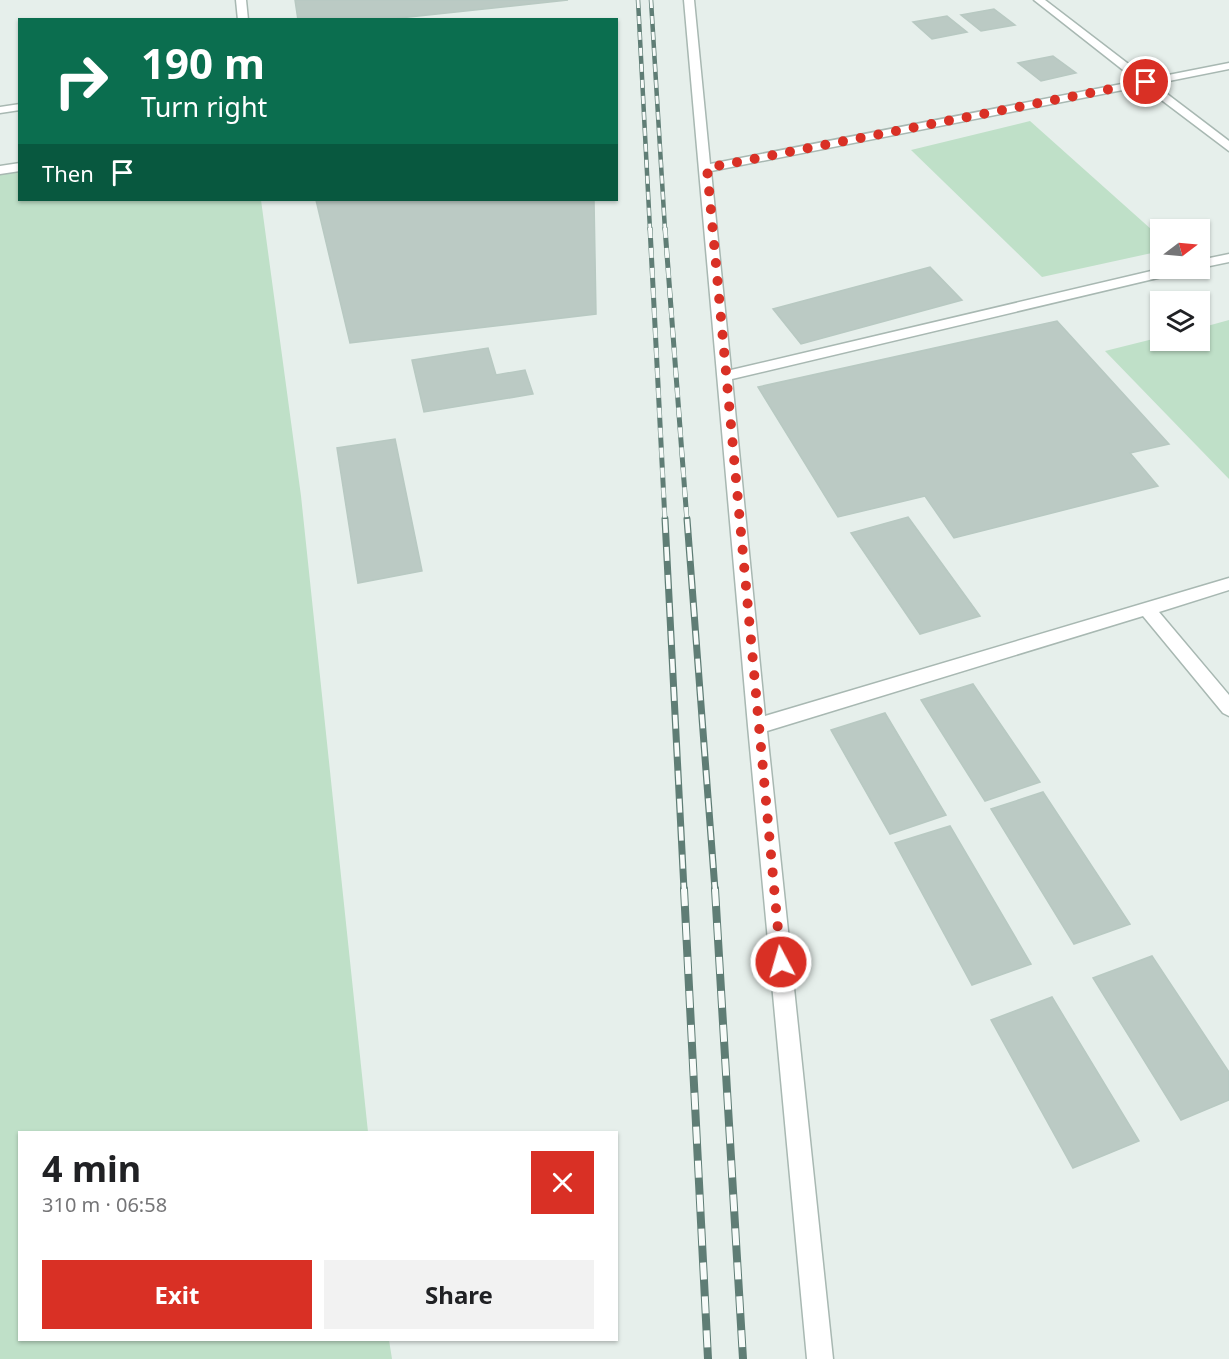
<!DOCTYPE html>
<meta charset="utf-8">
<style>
:root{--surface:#fff;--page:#f2f2f2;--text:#202124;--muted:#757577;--accent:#d93025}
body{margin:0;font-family:"Noto Sans",sans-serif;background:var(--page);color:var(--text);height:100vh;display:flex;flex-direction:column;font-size:22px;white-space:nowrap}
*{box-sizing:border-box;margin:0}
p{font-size:20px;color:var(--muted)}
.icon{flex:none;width:33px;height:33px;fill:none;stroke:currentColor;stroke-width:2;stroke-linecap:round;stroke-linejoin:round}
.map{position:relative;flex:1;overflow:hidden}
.side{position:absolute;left:18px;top:1131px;width:600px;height:210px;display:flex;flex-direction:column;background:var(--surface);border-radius:0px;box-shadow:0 2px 4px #0004}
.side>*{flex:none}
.guide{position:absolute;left:18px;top:18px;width:600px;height:183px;border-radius:0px;box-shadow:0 2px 4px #0004;background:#0b6e4f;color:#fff;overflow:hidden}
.needle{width:39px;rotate:74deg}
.buttons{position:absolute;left:1150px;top:219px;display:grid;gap:12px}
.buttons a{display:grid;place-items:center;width:60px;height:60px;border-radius:0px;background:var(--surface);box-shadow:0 2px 4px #0004;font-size:30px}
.pin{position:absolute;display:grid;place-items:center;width:51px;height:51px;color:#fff;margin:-26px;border:3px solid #fff;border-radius:50%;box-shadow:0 2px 6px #0007}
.me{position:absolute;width:66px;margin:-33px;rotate:354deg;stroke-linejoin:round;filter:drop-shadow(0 0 4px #0008)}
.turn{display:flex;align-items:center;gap:21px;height:126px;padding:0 24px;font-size:27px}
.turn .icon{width:78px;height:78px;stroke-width:2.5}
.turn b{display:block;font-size:42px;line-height:51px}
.then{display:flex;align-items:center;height:57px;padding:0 24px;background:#0003;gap:12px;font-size:22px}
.round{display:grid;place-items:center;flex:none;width:63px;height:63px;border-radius:0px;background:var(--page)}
.head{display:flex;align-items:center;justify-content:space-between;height:102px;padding:0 24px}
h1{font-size:36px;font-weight:700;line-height:45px}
.button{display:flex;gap:12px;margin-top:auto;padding:12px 24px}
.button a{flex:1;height:69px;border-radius:0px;background:var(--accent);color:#fff;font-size:24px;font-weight:700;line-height:69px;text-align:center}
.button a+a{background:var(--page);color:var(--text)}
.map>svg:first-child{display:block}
.green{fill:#bfe0c8}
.building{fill:#bbcac4;stroke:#b8c9c2;stroke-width:1.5}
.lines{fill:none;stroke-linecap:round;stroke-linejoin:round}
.minor-casing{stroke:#a8b8b2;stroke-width:3}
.tertiary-casing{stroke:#a8b8b2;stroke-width:3}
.minor{fill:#fff;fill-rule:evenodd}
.tertiary{fill:#fff;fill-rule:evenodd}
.rail-far3-casing{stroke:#5f7d75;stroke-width:4.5}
.rail-far2-casing{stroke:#5f7d75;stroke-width:5}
.rail-far1-casing{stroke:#5f7d75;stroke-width:7}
.rail-casing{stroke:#5f7d75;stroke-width:8}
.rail-far3{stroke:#f7fbf9;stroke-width:3;stroke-dasharray:8;stroke-linecap:butt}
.rail-far2{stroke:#f7fbf9;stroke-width:4;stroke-dasharray:10;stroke-linecap:butt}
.rail-far1{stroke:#f7fbf9;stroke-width:4.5;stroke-dasharray:14;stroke-linecap:butt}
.rail{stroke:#f7fbf9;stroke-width:6;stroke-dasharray:17;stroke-linecap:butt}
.route{stroke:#d93025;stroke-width:10;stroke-dasharray:0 18}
</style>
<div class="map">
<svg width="1229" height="1359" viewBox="0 0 1229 1359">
<rect width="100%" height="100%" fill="#e6efeb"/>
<g class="green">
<path d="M1030,121l131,117v13l-119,26 -131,-127z"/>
<path d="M19,167l1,33h241l40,296 67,636h-348v208h369l3,19h-392v-1189z"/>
<path d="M1229,320v159l-124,-128 56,-14v3h39v-12z"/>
</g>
<g class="building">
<path d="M295,0h273l-187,20h-83z"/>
<path d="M994,9l21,16 -34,6 -20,-16z"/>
<path d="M947,16l20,16 -35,7 -19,-17z"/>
<path d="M1053,56l23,17 -35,8 -23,-18z"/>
<path d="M316,200h278l2,114 -246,29z"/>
<path d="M930,267l32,33 -161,44 -28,-35z"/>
<path d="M1057,321l112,123 -39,9 28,33 -204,52 -29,-42 -87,21 -80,-130z"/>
<path d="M488,348l8,27 29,-5 8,24 -109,18 -12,-52z"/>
<path d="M395,439l27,132 -64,12 -21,-135z"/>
<path d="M908,517l72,99 -60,18 -69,-101z"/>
<path d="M973,684l67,98 -55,19 -64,-101z"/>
<path d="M885,713l61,102 -56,19 -59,-104z"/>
<path d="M1043,792l87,132 -56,20 -83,-135z"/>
<path d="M950,826l81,138 -59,21 -77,-142z"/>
<path d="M1152,956l77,116v28l-48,20 -88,-142z"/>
<path d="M1052,997l87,144 -66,27 -82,-148z"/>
</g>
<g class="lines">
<defs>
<g id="minor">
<path d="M684,0h10l16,164 427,-83 -103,-81h11l103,79 81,-16v6l-75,15 75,57v10l-86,-65 -432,85 20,199 433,-102h25l-6,4 -451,107 33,337 464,-138v12l-70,22 70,83v21l-6,-3 -80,-97 -376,115 66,628h-26l-59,-633z"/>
<path d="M20,104v6l-20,3v-6z"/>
<path d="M20,163v8l-20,3v-8z"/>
<path d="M1229,254v8l-29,6v-8z"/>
</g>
<path id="tertiary" d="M236,0h10l2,20h-10z"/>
</defs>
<use href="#minor" class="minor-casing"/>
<use href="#tertiary" class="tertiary-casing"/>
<use href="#minor" class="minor"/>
<use href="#tertiary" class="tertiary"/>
<defs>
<g id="rail-far3">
<path d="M638,0l12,230"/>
<path d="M651,0l14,230"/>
</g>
<g id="rail-far2">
<path d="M650,228l15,293"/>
<path d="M665,228l22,293"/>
</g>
<g id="rail-far1">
<path d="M665,519l19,371"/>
<path d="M687,519l28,371"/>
</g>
<g id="rail">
<path d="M684,889l24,470"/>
<path d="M715,889l28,470"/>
</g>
</defs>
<use href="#rail-far3" class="rail-far3-casing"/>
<use href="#rail-far2" class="rail-far2-casing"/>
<use href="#rail-far1" class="rail-far1-casing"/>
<use href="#rail" class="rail-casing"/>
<use href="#rail-far3" class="rail-far3"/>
<use href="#rail-far2" class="rail-far2"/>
<use href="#rail-far1" class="rail-far1"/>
<use href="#rail" class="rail"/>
</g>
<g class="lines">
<path class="route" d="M781,962l-74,-794 439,-86"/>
</g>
</svg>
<div class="buttons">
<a><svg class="needle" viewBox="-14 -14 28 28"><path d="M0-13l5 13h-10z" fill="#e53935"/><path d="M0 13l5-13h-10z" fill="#757577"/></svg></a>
<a><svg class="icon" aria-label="layers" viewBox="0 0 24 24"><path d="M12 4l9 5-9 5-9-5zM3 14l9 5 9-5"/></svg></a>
</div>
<div class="pin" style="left:1146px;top:82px;background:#d93025"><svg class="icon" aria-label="arrive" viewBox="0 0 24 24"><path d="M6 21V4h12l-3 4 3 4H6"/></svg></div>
<svg class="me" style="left:781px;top:962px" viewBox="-20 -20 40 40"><circle r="17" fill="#d93025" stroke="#fff" stroke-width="3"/><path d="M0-11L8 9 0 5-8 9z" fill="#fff"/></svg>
<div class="guide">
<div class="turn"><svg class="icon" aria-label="right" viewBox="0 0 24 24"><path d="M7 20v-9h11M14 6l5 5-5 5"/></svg><div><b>190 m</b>Turn right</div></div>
<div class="then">Then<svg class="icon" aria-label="arrive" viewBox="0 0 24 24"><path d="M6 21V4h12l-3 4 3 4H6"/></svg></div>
</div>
<section class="side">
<div class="head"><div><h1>4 min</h1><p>310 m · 06:58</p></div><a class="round" style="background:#d93025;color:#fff"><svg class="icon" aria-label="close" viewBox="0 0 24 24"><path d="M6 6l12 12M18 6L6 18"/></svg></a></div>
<div class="button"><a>Exit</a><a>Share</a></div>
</section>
</div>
